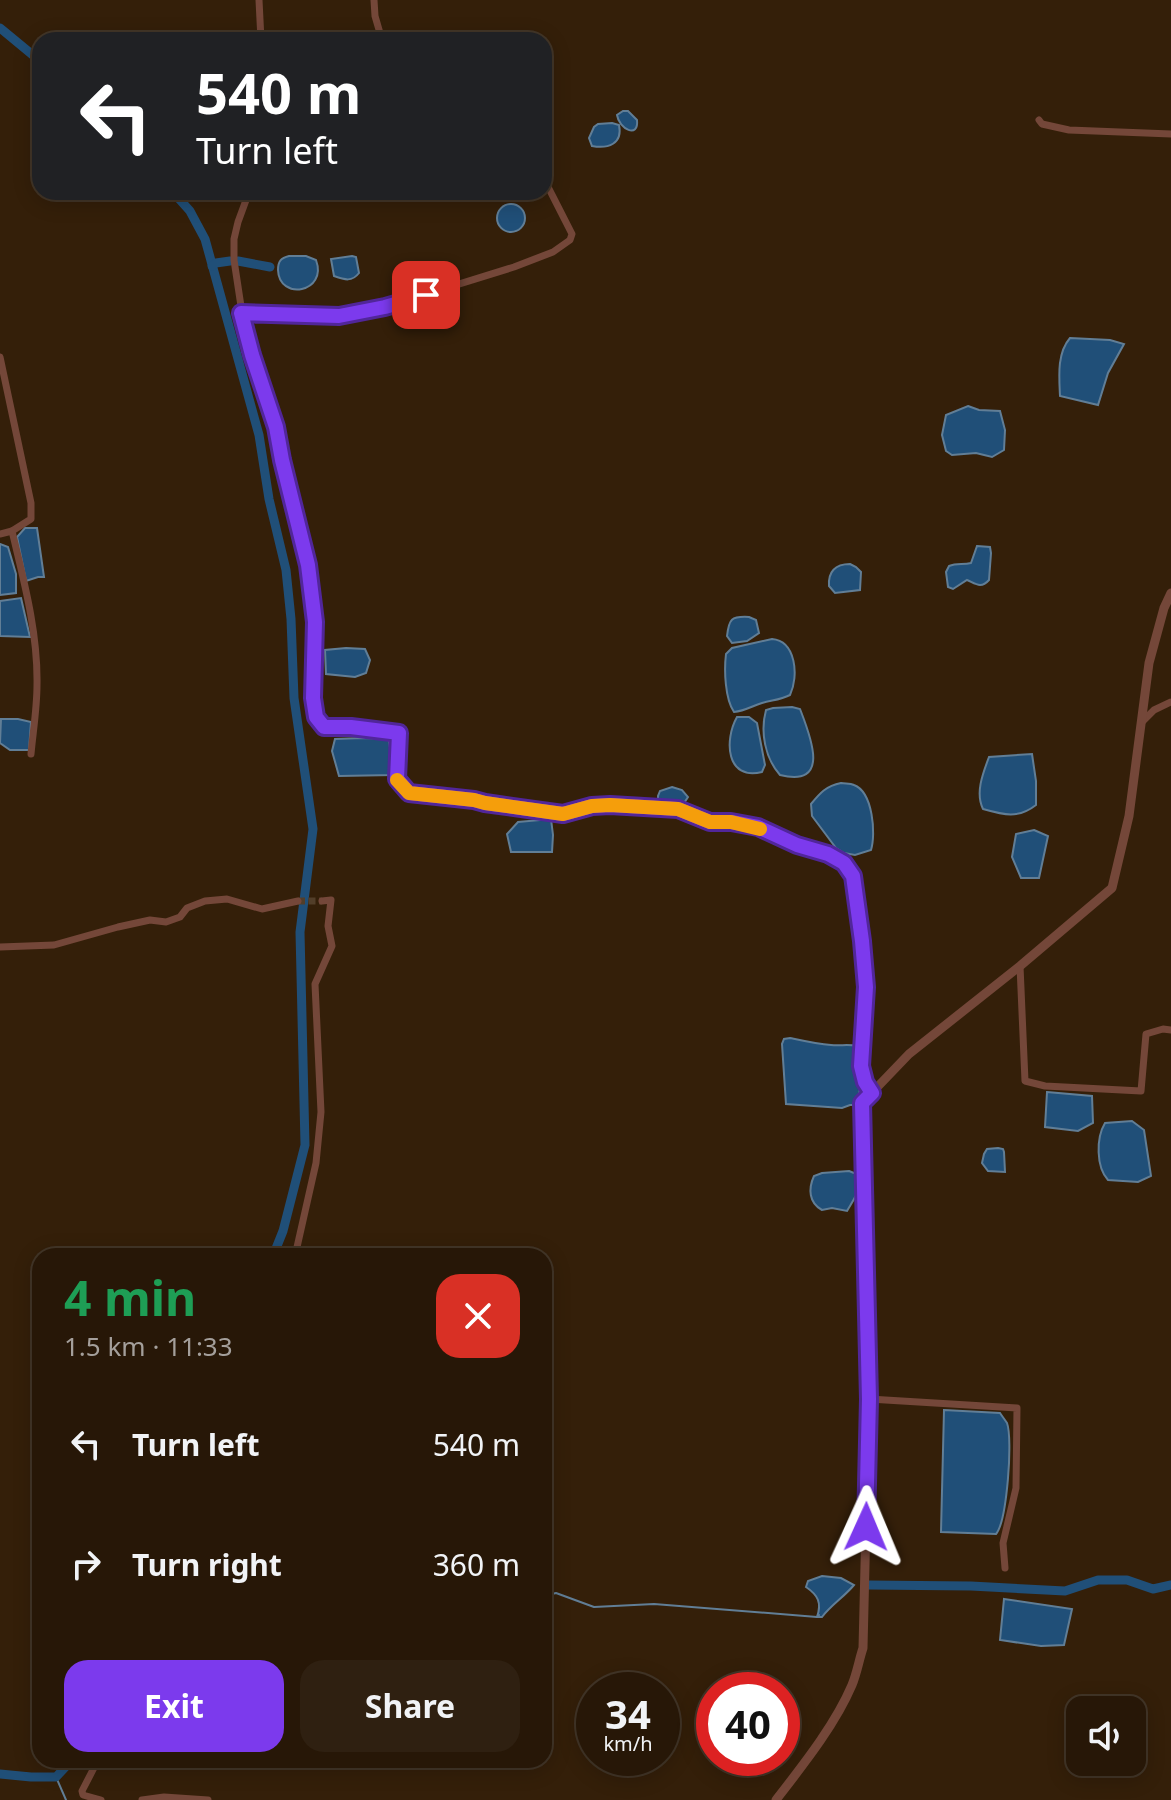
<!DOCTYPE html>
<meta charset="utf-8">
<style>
:root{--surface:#271707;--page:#2f2011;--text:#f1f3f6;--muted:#a49f9b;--line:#433628;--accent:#7c3aed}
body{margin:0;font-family:"Noto Sans",sans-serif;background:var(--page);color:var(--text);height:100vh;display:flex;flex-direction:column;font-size:30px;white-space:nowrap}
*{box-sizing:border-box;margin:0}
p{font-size:26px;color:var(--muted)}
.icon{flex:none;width:44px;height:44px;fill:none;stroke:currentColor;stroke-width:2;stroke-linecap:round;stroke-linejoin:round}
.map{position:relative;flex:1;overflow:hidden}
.side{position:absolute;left:32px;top:1248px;width:520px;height:520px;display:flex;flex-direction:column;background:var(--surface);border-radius:24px;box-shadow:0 4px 20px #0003,0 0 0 2px var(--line)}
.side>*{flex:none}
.top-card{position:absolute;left:32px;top:32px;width:520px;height:168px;border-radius:24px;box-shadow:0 4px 20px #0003,0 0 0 2px var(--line);background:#202124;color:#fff;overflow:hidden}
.tools{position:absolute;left:1066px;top:1696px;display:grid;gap:16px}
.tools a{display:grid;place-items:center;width:80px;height:80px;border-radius:16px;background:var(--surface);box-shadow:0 4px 20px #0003,0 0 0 2px var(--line);font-size:40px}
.speed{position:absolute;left:576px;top:1672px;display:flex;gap:16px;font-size:40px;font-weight:700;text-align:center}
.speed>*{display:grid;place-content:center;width:104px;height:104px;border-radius:50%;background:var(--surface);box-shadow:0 4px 20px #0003,0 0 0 2px var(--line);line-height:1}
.speed small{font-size:20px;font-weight:400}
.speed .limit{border:12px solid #d22;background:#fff;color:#111}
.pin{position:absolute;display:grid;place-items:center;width:68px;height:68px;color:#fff;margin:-34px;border-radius:16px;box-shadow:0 4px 12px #0006}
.me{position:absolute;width:88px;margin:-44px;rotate:1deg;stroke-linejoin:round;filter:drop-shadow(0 0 6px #0008)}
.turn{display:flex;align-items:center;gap:28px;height:168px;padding:0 32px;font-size:36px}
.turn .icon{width:104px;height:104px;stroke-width:2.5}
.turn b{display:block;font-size:56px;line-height:68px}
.round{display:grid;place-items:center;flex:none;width:84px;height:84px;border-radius:24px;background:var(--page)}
.summary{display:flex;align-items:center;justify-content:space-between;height:136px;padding:0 32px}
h1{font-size:48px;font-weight:700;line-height:60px;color:#1e9e55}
.primary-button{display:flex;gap:16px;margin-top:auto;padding:16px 32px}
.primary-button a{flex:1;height:92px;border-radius:24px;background:var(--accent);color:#fff;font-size:32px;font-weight:700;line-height:92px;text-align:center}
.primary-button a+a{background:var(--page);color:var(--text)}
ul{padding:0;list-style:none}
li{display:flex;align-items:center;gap:24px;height:120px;padding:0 32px}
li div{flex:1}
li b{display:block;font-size:30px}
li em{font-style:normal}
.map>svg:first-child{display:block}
.water{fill:#204f78;stroke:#617e96;stroke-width:2}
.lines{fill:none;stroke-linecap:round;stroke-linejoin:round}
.stream{stroke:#617e96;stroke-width:2}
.canal{stroke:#204f78;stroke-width:9}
.minor-tunnel{stroke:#523e29;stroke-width:7;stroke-dasharray:7 3.5;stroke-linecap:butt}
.minor{stroke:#744739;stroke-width:7}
.tertiary{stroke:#744739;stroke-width:9}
.route-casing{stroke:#51269a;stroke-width:20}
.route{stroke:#7c3aed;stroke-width:14}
.slow{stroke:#f59e0b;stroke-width:14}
</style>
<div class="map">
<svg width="1171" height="1800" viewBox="0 0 1171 1800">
<rect width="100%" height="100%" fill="#341f09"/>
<g class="water">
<path d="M623,111h5l9,9c2,19 -18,9 -20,-5z"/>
<path d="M612,123l7,2c4,19 -11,24 -27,21l-3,-8 5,-11 4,-3z"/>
<circle cx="511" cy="218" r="14"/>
<path d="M289,256h17l10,4c12,33 -37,41 -38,10 0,-9 3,-12 11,-14z"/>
<path d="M352,256l4,1 3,16c-7,9 -14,7 -25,3l-3,-17z"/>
<path d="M1070,338l40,2 14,4 -16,29 -10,32 -38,-9c-1,-20 -3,-43 10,-58z"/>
<path d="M968,406l11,4 21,1 5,19 -1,20 -12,7 -16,-4 -24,2 -6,-4 -4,-16 4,-20z"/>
<path d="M25,528h12l7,49h-6l-12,4 -9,-44z"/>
<path d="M0,544l8,3 8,27v19l-16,2z"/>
<path d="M977,546l13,1 1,6 -2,27c-8,9 -13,4 -22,0l-14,9 -5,-2 -2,-15 3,-6c8,-3 14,-1 22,-3z"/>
<path d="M850,564l6,3 5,5 -1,18 -25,3 -6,-7c-1,-14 6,-22 21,-22z"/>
<path d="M21,598l9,39 -30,-1v-35z"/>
<path d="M749,617l7,3 3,13 -12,8 -15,2 -5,-7c2,-17 4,-20 22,-19z"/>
<path d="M772,639c24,2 27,37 18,56 -10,5 -18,5 -28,8 -10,3 -17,8 -28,9 -9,-13 -10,-42 -8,-58l6,-6z"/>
<path d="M346,648l19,1 5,11 -4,13 -11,4 -29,-3 -1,-24z"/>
<path d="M792,707l8,2c10,26 32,79 -20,66 -15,-17 -20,-43 -14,-65l7,-2z"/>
<path d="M737,717h12l8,6 8,42 -3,7c-36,9 -38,-32 -25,-55z"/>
<path d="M1,719h17l13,3 -2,28h-19l-10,-7z"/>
<path d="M363,738l26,1 4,36 -54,1 -7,-25 3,-12z"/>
<path d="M1032,754l4,27v24c-18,14 -32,10 -53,4 -8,-16 0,-36 6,-52z"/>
<path d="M841,783c4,1 9,0 13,2 19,7 22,49 17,65l-16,5 -11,-2 -8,-5 -24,-32 -1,-12c9,-11 15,-18 30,-21z"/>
<path d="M672,787l10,3 6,7 -4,6 -18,3 -8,-3v-7l2,-5z"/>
<path d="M551,819l2,16 -1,17h-41l-4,-18 11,-12z"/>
<path d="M1034,830l14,6 -9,42h-18l-9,-21 4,-23z"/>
<path d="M790,1038c14,3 27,6 41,7 9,1 18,-1 26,1l3,42 -2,17h-8l-8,3 -56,-4 -4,-60 2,-5z"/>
<path d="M1047,1092l45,4 1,27 -15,8 -33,-4z"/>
<path d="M1132,1121l12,9 7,46 -13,6 -30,-2c-12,-13 -12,-42 -3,-57z"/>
<path d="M998,1148l5,1 1,3 1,20 -17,-1 -6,-8 2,-9 3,-5z"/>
<path d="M849,1171l10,4c4,13 -6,25 -12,36l-15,-3 -10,2c-13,-7 -14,-21 -8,-34l8,-3z"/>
<path d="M944,1410l56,3c2,3 5,7 7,10 6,16 0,98 -11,111l-55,-2z"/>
<path d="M822,1576l19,2 13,7c-10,12 -23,20 -32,32h-5c5,-14 1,-22 -11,-30l2,-6z"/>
<path d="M1004,1599l68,10 -8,36 -23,1 -41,-6z"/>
</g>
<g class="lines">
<g class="stream">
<path d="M544,1596l12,-3 38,14 60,-3 163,13 2,-2"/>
<path d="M56,1777l10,23"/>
</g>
<g class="canal">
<path d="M0,28l40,33"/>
<path d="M173,192l17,19 15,28 54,196 10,64 17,71 5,49 3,79 19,131 -13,103 5,213 -22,86 -10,25"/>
<path d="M238,261l32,6"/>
<path d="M212,266l4,-3 14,-2"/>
<path d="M868,1585l103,1 94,5 33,-11h29l26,9 18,-4"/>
<path d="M0,1774l31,3h25l16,-17"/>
</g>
<path class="minor-tunnel" d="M298,901h24"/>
<g class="minor">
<path d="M259,0l2,40"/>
<path d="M374,0l1,16 7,24"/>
<path d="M1039,120l3,4 27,6 102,4"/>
<path d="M249,192l-11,30 -4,17v21l10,66 32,101 6,33 26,105 7,57v52l-3,14 1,10 3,19 8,10h27l48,6 -2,46 12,14 65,7 11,3 78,11 29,-8 18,-1 68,4 32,13h21l27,5 39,18 31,9 16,9 9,13 9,65 4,46 -5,79 4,16 7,11"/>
<path d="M241,313l98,3 46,-9 129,-40 39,-15 17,-12 2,-6 -28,-55"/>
<path d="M0,357l31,146v16l-19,12c12,50 26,102 25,154 0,23 -4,47 -6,69"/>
<path d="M0,534l12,-3"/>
<path d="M1142,722l12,-12 17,-8"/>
<path d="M0,947l54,-2 64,-18 32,-7 16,2 14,-5 7,-9 18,-7 22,-2 35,10 36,-8"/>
<path d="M1020,966l5,115 20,5 96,5 5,-57 17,-5 8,1"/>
<path d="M295,1256l21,-93 5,-51 -6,-128 17,-38 -4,-20 3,-26 -9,1"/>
<path d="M869,1399l148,9 -1,80 -13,55 2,25"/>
<path d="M98,1760l-16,31 1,4 18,5"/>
<path d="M142,1800l22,-3 44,3"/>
</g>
<path class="tertiary" d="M776,1800c27,-35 59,-75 76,-115 5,-12 7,-25 11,-37l6,-249 -7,-296 47,-49 111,-88 92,-78 17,-72 20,-153 15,-55 7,-15"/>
</g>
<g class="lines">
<defs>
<path id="route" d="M426,295l-41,12 -46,9 -98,-3 11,42 24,72 6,33 26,105 7,57 -2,76 3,19 8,10h27l48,6 -2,46 12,14 65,7 11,3 78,11 29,-8 18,-1 68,4 32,13h21l27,5 39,18 31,9 16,9 9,13 9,65 4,46 -5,79 4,16 7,11 -10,10 7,296 -3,128"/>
</defs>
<use href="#route" class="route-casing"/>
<use href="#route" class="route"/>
<path class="slow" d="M397,780l12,13 65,7 11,3 78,11 29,-8 18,-1 68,4 32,13h21l29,7"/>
</g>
</svg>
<div class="tools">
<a><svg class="icon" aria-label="sound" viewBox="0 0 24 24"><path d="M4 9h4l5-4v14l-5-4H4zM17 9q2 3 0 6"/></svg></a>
</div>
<div class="speed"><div>34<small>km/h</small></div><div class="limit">40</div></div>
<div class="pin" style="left:426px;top:295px;background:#d93025"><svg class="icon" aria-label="arrive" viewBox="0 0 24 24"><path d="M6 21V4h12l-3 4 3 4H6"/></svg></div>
<svg class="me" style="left:866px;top:1527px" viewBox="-20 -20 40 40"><path d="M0-17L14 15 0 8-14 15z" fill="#7c3aed" stroke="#fff" stroke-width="4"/></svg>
<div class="top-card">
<div class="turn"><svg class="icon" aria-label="left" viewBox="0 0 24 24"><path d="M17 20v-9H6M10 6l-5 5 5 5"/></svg><div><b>540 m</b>Turn left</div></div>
</div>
<section class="side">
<div class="summary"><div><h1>4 min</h1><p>1.5 km · 11:33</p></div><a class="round" style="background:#d93025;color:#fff"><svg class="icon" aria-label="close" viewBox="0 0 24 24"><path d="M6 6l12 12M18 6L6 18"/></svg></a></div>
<ul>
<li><svg class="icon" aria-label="left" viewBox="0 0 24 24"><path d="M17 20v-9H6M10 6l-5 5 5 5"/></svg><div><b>Turn left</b></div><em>540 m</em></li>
<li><svg class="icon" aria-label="right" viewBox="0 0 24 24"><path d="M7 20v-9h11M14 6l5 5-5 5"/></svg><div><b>Turn right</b></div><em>360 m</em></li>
</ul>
<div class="primary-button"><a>Exit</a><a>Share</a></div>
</section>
</div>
